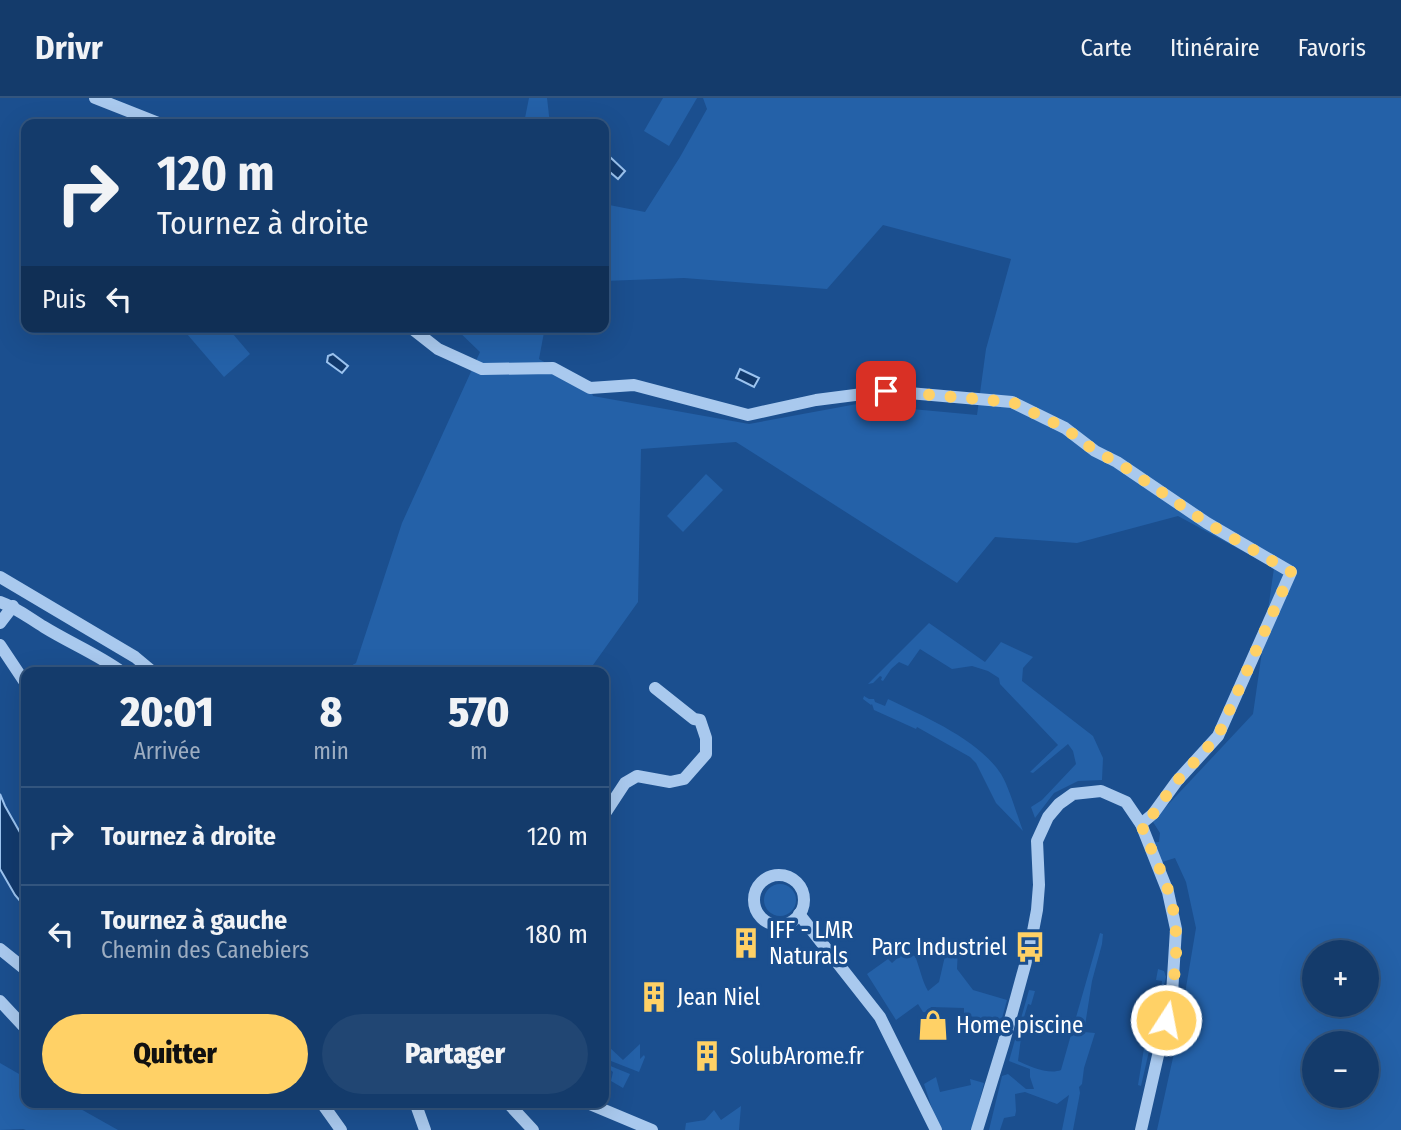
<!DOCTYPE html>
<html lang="fr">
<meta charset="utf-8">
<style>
:root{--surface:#143b6b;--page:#214673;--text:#f1f3f6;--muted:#9dadc1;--line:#33557e;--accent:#ffd166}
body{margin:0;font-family:"Fira Sans Condensed",sans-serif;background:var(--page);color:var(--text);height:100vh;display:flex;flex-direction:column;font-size:26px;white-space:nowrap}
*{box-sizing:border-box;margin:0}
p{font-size:23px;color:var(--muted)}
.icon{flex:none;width:38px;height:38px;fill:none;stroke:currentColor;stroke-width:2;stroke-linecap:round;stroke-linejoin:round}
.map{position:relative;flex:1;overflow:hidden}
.panel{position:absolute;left:21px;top:569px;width:588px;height:441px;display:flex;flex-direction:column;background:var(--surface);border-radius:14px;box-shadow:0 7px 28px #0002,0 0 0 2px var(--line)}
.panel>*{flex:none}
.banner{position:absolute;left:21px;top:21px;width:588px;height:214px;border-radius:14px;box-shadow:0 7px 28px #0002,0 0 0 2px var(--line);background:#143b6b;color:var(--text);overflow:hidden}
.tools{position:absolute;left:1302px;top:842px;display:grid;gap:14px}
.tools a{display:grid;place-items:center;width:77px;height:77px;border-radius:50%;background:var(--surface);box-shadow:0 7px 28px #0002,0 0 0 2px var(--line);font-size:35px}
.pin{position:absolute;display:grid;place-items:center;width:60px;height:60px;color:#fff;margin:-30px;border-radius:14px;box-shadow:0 4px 10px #0006}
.me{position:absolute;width:77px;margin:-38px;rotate:11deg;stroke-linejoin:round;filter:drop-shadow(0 0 5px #0008)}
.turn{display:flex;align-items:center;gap:24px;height:147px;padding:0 21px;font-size:32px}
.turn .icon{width:91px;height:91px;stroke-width:2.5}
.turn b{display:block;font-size:49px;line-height:60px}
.then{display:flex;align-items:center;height:66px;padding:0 21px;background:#0003;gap:14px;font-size:26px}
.eta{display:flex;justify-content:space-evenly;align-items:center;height:119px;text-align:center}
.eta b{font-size:42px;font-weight:800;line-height:49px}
.action{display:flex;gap:14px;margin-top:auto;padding:14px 21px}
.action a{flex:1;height:80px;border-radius:42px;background:var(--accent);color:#111;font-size:28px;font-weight:800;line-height:80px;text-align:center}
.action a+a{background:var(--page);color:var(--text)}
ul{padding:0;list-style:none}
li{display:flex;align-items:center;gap:21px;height:98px;padding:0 21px;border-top:2px solid var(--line)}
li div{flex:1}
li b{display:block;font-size:26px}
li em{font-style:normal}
header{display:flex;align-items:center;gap:42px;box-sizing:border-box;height:98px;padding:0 35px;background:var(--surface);border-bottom:2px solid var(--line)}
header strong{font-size:33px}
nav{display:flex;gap:38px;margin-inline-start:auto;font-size:24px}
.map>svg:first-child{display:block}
.green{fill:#2461a8;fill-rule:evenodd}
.water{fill:#123a6d;stroke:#9cc4f0;stroke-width:2}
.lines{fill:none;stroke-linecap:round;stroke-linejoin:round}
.minor{stroke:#a9c9ee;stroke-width:12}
.route{stroke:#ffd166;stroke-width:12;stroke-dasharray:0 21.6}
.labels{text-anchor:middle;stroke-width:7;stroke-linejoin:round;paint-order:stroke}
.poi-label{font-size:23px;fill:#fff;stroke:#1b4f8f;text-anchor:start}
</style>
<header>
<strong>Drivr</strong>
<nav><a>Carte</a><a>Itinéraire</a><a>Favoris</a></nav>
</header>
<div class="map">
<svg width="1401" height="1032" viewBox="0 0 1401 1032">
<rect width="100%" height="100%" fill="#1b4f8f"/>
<g class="green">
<path d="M529,0h18l3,26h-45l20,-6z"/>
<path d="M663,0h34l-28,48 -25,-15z"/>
<path d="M703,0h698v1032h-244l21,-95 18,-107 -10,-46 -11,-24 -16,5 -10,-20 10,-1 1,-9 -7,-11 10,-12 90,-96 21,-146 -96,-52 -101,27 -82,-6 -38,46 -221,-141 -95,7 -3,153 -50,70h-248l16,-9 46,-140 78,-171 -26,-25h91l-6,32 51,29 3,8 156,28 108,-20 120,11 9,-66 25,-90 -128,-34 -56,64 -143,-11 -80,3v-77l41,8 35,-55 27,-48zM1314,854h53v52h-53zM1314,945h53v53h-53z"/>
<path d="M181,229h46l23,27 -26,23z"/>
<path d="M706,376l17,16 -40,42 -16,-16z"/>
<path d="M929,525l56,39 16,-20 32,15 -10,11 -1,13 71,55 10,22 -1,22 -24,1 -24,12 -19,25 -4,-11 11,-7 34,-36 -3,-13 -5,-7 -35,29 -3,-1 28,-27 -58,-61 -1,-6 -11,-7 -16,-5 -20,3 -32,-20 -12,17 -9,-4 -8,7 -8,12 -2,-1 1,-3 -2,-1 -7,7 -5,1z"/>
<path d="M864,598l5,3h5l1,3 10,4 3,-7c37,18 90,40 113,75 8,13 16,41 22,57l-27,-28 -20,-40 -6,-6 -53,-30 -1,2 -42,-19 -2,-6 -1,1 -8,-6z"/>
<circle cx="780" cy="802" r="16"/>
<path d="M1100,835l3,1 -1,10 -10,37 -8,51 11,1 -11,35 -2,16 -3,3 1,6 -7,37h-11l7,-35 -12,9 -32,-12 -10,2 1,17 -1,5 -11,2 -4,12h-11l13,-54 6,-2 18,15h8l-4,-12v-8l-21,-8 20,-71 6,1 -4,14 -3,-1 -10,33 3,1 -3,23c10,5 31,14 43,9z"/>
<path d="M944,836l14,14 -1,21 16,21 34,10 -6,22 -18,12 -13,-4 5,-13 -11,-2v-7l-33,-1 -1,6 -7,-1 -5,-8 -22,16 -29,-46 21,-15 4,4 11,-10 12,3c5,12 7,25 13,35l11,-9 6,-26z"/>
<path d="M1158,871l6,2 2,6 -25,109 -3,-1 15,-92 2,-4 6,1 1,-9 -6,-1z"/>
<path d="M640,946v15l4,-4 1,2 -6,15 -28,-11 -6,4 -1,-1v-13l4,-5 15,14z"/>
<path d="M0,965l26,15v24l44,1 48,27h-92l-3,-1 -23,1z"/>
<path d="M608,967l22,9 -7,14 -12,-7 2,-9 -6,-5z"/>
<path d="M936,979l4,15 31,-7 -1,-6 14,4 -12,47h-33l-15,-46z"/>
<path d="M741,1008l-2,24h-54l1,-7 19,-3 9,-10 7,10z"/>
</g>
<g class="water">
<path d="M607,60l2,1 2,-1 14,13 -7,8 -14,-12v-7z"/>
<path d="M333,256l15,12 -6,7 -15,-11 1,-6z"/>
<path d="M740,271l19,9 -5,9 -18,-9z"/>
<path d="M0,696l5,12 21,37v65l-11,-13 -15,-26z"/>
</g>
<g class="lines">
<g class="minor">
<path d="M95,0l66,26"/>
<path d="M410,229l28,22 44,20 71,-1 37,20 44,-3 114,30 68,-15 70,-9 126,11 53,26 30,23 22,11 90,61 84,49 -73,164 -41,45 -24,33 -12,10"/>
<path d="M0,479l135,80 18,15"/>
<path d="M0,504c17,6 29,16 44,25 26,16 53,27 78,45"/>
<path d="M0,525l13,-17"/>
<path d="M0,547l26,39"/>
<path d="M604,717l21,-32 12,-7 33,6 14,-3 22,-25v-16l-6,-18 -6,-1 -39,-31"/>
<circle cx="779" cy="802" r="25"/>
<path d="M799,816l81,103 56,113"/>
<path d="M0,851l26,21"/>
<path d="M0,903l26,28"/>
<path d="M321,1004l20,28"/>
<path d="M415,1004l10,28"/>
<path d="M507,1004l26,28"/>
<path d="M585,1004l67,28"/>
<path d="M977,1032l27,-88 26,-95 7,-37 2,-25 -2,-44 11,-24 11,-13 14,-10 28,-3 25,11 15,22 27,68 8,37 -4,65 -31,136"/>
</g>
</g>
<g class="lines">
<path class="route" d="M886,293l126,11 53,26 30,23 22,11 90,61 84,49 -73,164 -41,45 -24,33 -12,10c8,22 19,43 27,66 14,41 8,89 -2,130"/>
</g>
<defs>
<symbol id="building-bare" viewBox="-9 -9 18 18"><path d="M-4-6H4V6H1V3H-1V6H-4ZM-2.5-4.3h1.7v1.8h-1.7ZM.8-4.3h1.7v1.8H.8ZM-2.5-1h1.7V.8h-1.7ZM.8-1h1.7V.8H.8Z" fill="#ffd166" stroke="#1b4f8f" stroke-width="2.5" paint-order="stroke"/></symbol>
<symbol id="bus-bare" viewBox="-9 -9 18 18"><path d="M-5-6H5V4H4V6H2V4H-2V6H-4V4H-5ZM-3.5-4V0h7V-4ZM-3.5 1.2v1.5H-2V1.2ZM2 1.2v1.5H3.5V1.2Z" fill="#ffd166" stroke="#1b4f8f" stroke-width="2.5" paint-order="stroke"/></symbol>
<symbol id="shop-bare" viewBox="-9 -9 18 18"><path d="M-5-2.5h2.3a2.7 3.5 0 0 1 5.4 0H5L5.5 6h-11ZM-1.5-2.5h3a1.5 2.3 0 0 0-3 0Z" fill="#ffd166" stroke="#1b4f8f" stroke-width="2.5" paint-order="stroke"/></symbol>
</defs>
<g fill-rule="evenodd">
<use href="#building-bare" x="724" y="823" width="44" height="44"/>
<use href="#bus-bare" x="1008" y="827" width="44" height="44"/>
<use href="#building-bare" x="632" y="877" width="44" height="44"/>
<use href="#shop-bare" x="911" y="905" width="44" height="44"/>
<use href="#building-bare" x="685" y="936" width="44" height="44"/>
</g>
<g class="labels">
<g class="poi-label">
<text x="769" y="840">IFF - LMR<tspan x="769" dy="26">Naturals</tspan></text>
<text x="1007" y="857" text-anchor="end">Parc Industriel</text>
<text x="677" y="907">Jean Niel</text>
<text x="956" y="935">Home piscine</text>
<text x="730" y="966">SolubArome.fr</text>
</g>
</g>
</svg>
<div class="tools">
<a>+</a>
<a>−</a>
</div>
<div class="pin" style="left:886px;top:293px;background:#d93025"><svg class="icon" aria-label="arrive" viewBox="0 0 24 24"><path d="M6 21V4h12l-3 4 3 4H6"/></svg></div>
<svg class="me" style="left:1166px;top:922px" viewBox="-20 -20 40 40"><circle r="17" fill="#ffd166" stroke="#fff" stroke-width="3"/><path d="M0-11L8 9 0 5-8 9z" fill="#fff"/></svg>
<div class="banner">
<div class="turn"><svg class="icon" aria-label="right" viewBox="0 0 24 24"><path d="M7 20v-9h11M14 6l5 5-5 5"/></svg><div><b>120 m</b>Tournez à droite</div></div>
<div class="then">Puis<svg class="icon" aria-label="left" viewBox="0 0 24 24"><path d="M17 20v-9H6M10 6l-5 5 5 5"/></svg></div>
</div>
<section class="panel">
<div class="eta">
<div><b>20:01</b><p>Arrivée</p></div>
<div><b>8</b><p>min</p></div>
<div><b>570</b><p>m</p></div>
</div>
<ul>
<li><svg class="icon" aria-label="right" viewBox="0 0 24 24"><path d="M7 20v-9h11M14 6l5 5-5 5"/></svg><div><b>Tournez à droite</b></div><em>120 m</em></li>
<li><svg class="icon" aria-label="left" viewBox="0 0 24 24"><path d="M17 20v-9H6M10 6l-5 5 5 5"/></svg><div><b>Tournez à gauche</b><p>Chemin des Canebiers</p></div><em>180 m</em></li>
</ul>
<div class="action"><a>Quitter</a><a>Partager</a></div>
</section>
</div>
